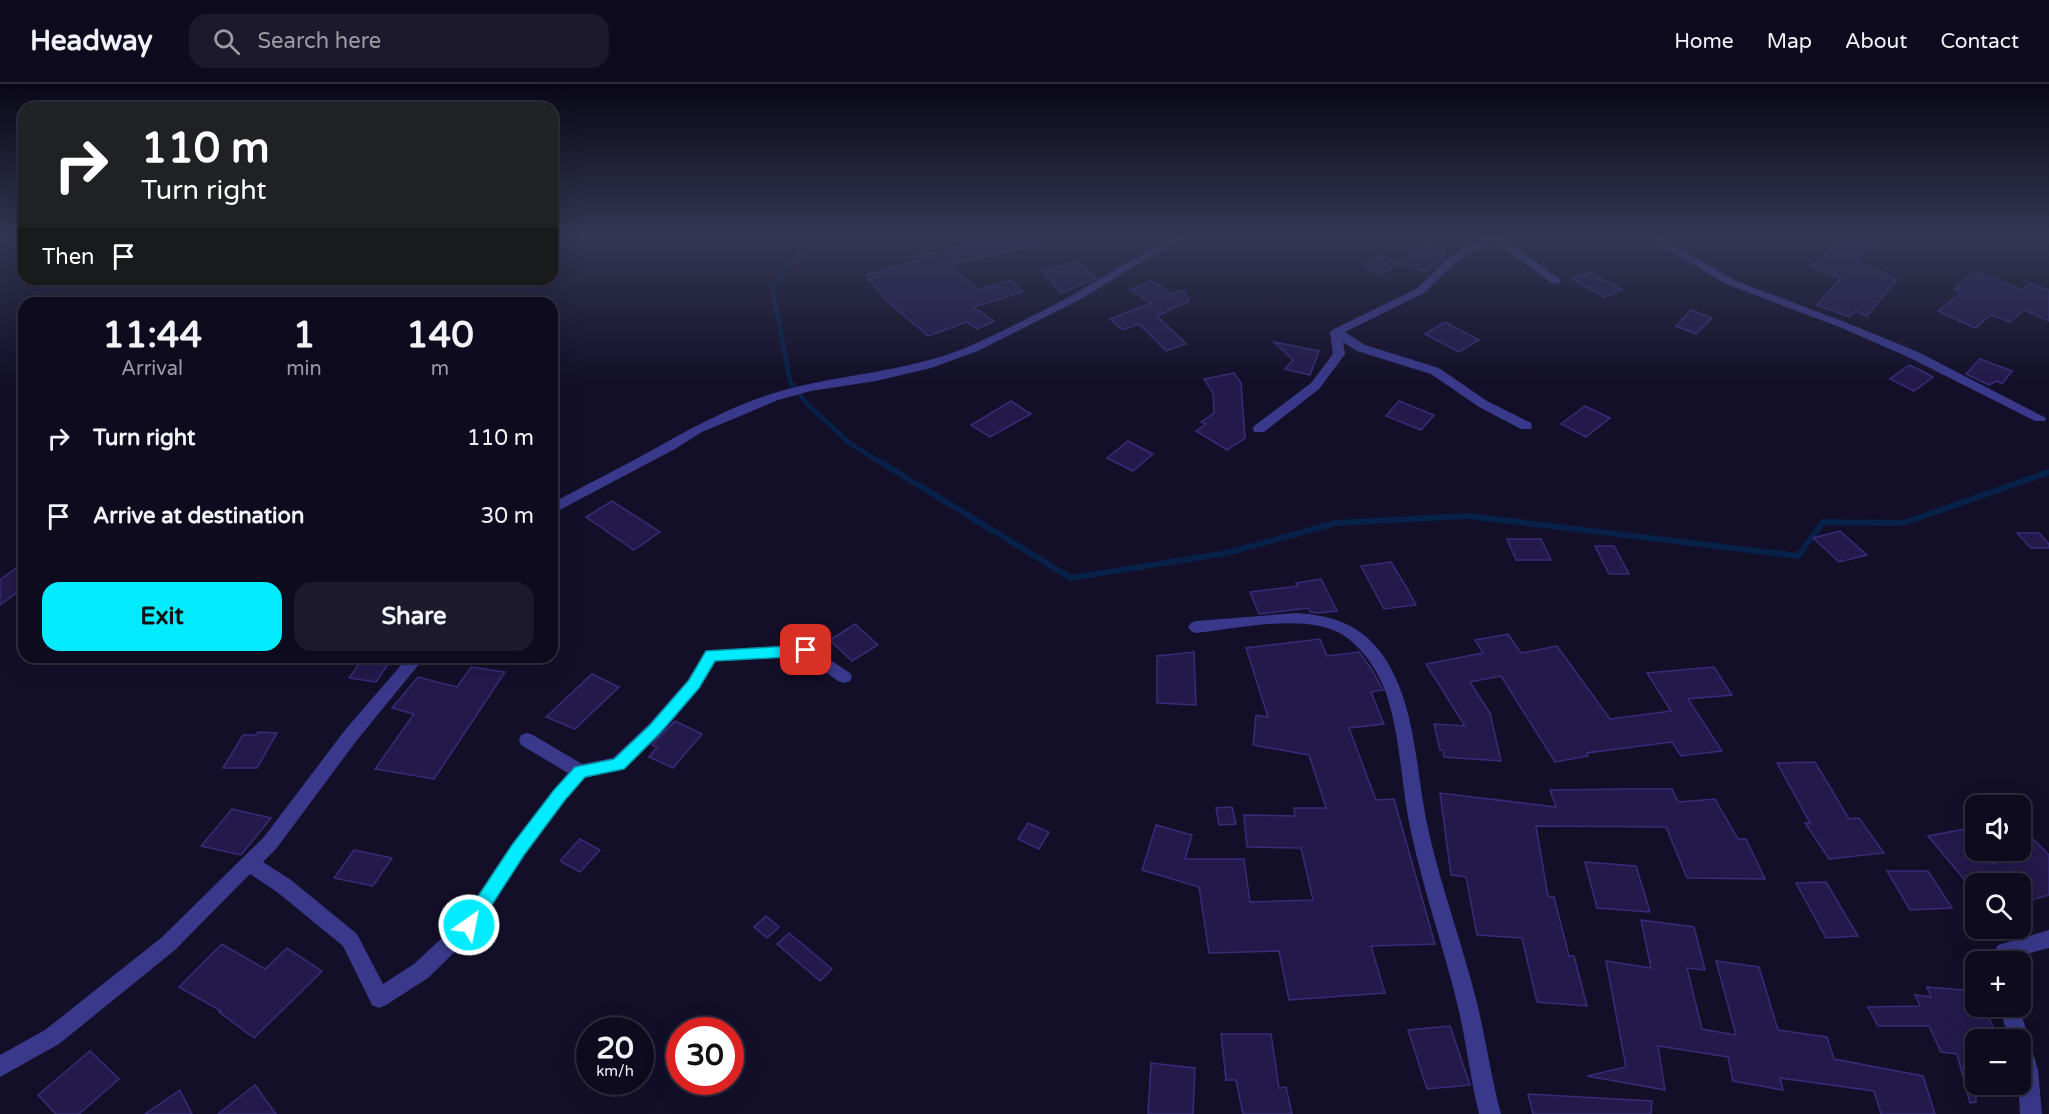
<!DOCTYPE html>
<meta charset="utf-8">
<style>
:root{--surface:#0e0b1f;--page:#1c192c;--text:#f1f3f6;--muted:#9b9ba4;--line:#2e2b3d;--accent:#03ecff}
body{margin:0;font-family:"Varela Round",sans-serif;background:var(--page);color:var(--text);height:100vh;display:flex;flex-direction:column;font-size:22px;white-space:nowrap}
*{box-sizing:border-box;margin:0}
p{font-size:20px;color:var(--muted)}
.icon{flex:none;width:33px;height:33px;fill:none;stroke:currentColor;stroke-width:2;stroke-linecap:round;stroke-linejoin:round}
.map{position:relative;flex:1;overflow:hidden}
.sheet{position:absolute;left:18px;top:213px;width:540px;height:366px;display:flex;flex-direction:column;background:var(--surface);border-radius:18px;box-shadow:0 6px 24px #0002,0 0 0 2px var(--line)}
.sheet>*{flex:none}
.hud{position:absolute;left:18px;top:18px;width:540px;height:183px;border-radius:18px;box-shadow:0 6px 24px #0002,0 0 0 2px var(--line);background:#202124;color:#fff;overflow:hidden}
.controls{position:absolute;left:1965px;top:711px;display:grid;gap:12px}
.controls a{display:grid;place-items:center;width:66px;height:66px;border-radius:12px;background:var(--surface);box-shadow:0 6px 24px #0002,0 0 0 2px var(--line);font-size:30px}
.speed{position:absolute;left:576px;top:933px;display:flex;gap:12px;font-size:30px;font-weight:700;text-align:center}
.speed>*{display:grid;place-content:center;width:78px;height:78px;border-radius:50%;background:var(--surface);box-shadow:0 6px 24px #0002,0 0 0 2px var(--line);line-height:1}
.speed small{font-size:15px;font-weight:400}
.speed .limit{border:9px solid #d22;background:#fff;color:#111}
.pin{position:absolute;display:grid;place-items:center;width:51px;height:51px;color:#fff;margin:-26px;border-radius:12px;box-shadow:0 3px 9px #0006}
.me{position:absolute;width:66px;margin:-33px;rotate:33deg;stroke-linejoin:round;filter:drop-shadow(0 0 4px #0008)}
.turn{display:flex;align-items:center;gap:21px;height:126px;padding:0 24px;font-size:27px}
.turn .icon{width:78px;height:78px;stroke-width:2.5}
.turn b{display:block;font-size:42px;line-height:51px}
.then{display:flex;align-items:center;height:57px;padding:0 24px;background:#0003;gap:12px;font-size:22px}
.eta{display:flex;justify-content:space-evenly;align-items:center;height:102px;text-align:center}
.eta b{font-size:36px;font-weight:800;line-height:42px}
.cta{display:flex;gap:12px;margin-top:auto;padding:12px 24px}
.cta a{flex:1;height:69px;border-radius:18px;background:var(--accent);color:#111;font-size:24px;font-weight:800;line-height:69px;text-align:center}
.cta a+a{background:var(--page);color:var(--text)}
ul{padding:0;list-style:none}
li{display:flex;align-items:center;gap:18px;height:78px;padding:0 24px}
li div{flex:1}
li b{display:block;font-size:22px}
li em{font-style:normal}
header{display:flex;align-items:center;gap:36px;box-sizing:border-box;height:84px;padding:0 30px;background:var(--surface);border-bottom:2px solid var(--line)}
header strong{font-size:28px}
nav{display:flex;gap:33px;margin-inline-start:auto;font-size:21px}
.search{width:420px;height:54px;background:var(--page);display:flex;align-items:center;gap:15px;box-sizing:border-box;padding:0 21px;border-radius:18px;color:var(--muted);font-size:22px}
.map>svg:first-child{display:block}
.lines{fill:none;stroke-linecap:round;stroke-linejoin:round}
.stream-far1{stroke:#082149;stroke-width:4.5}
.stream{stroke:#082149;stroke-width:6}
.building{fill:#231a4b;stroke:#392b78;stroke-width:1.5}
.minor{fill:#39388a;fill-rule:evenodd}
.route{fill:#03ecff;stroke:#0299a6;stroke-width:1.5}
</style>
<header>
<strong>Headway</strong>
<div class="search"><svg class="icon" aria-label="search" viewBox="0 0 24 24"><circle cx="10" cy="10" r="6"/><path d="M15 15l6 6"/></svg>Search here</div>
<nav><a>Home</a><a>Map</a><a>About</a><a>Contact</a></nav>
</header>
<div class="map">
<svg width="2049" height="1030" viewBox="0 0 2049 1030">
<rect width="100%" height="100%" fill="#130f29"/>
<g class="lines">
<path class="stream-far1" d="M821,153l-16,10 -33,39 18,95 17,23 45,41 33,20"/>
<path class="stream" d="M882,379l189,115 156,-25 108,-30 133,-7 330,40 25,-34 81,1 145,-51"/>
</g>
<g class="building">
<path d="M981,153h60l1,8 -94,19 -3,-14 39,-9z"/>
<path d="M1847,153h39l-30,24 41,18 -30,37 -11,-5 -7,6 -32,-12 24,-27 -30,-12z"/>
<path d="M1425,160l19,7 -2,3 2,1 -20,17 -23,-8z"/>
<path d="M934,169l45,37 32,-10 12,12 -49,15 20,14 -17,8 -10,-7 -39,14 -41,-35 -21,-26 51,-14 -3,-4z"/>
<path d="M1382,171l17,8 -17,11 -18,-8z"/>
<path d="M1072,179h6l19,15 -36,15 -19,-22z"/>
<path d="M1975,187l47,19 8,-7 19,7v31l-25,-11 -14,12 -19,-7 -16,13 -37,-17 24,-19 -8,-3z"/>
<path d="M1590,188l32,18 -18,7 -32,-18z"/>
<path d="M1151,197l21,13 12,-4 5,11 -32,15 29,28 -20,7 -27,-27 -16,6 -13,-11 41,-16 -20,-13z"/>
<path d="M1691,226l21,8 -16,16 -20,-8z"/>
<path d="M1445,238l34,18 -20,12 -34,-18z"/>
<path d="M1274,258l45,9 -9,24 -25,-6 8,-9z"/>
<path d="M1980,275l32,12 -10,13 -5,-3 -8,4 -23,-11z"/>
<path d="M1909,281l11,5 13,7 -19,14 -24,-12z"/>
<path d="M1234,289l7,10 4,55 -18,12 -31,-19 10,-7 -5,-2 13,-9 -1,-20 -9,-14z"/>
<path d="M1011,317l20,13 -41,23 -19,-12z"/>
<path d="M1399,317l35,14 -13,15 -35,-14z"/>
<path d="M1585,322l25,12 -24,19 -25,-13z"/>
<path d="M1128,357l25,13 -20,17 -26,-13z"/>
<path d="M612,417l48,31 -26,18 -48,-33z"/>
<path d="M1840,447l27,24 -28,7 -26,-24z"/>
<path d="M2017,449h22l10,11v4h-18z"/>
<path d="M1507,455h34l10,21h-35z"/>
<path d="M1595,462h19l15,28h-20z"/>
<path d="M24,478v25l-24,18v-25z"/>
<path d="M1391,478l14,23 11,20 -32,4 -23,-43z"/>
<path d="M1321,495l16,32 -19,2 -8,-1 -2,-4 -49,6 -9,-22 48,-6 -2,-3z"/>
<path d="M855,540l23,21 -26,16 -22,-21z"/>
<path d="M1508,550l13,19 36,-7 53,73 61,-8 -24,-38 67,-6 18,28 -44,4 34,52 -41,5 -9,-14 -85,11 1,3 -33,6 -54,-86 -31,6 20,31 11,48 -57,-4 -1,-7h-3l-6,-26 31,2 -39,-62 57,-11 -8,-13z"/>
<path d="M1320,555l7,17 32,-4 13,18 11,20 -12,2 13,32 -35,4 27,72 18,-1 41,145 -64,2 14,47 -96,7 -10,-49 -70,2 -10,-66 -57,-17 14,-45 36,10 -7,24h59l6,43 63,-2 -12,-52 -54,-1 -3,-32 51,1 -1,-8h32l-17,-53 -56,-10 3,-30 12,2 -22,-69z"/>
<path d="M1194,568l2,53 -39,-2v-47z"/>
<path d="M364,573h29l-17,25 -27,-4z"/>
<path d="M471,583l34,5 -71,107 -59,-10 39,-55 -22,-6 26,-31 39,10z"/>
<path d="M592,590l27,13 -44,42 -29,-12z"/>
<path d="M675,637l27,13 -29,34 -24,-11 8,-10 -5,-2z"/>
<path d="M258,648l19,1 -20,35h-34l20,-33h13z"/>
<path d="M1815,678l34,57 10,-1 25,35 -55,6 -24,-36h5l-33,-60z"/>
<path d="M1628,705h44l6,13 37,-3 23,40h8l19,40 -78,-1 -21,-51 -130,-1 12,70 6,1 15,59h5l13,50 -50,-4 -15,-64 -45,-3 -11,-58 -15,-2 -11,-82 116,14 -6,-17z"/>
<path d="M1232,723l4,17 -17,1 -3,-17z"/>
<path d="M232,725l39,9 -30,37 -40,-9z"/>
<path d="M1028,739l21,9 -10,17 -21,-10z"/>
<path d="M2020,742l29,29v40l-29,8v-19h-52l-40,-48 48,-9v23h4l12,14 28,-8z"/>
<path d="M580,755l20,11 -20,22 -20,-11z"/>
<path d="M354,766l38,8 -19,28 -39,-8z"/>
<path d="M1585,778l51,4 14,46 -53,-4z"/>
<path d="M1887,787h41l24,37 -42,2z"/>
<path d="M1826,798l32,54 -32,2 -30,-55z"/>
<path d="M766,832l13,11 -12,11 -13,-11z"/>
<path d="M1641,836l53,7 11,43 -18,-2 15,61 34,6 -20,-74 43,6 19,63 49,7 7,22 89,17 12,38h-54l-7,-23 -94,-13 3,12 -50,-9 -5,-24 -70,-11 7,44 -78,-14 39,-9 -20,-106 45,7z"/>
<path d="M789,849l43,36 -12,12 -43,-37z"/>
<path d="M222,860l43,25 22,-21 35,23 -68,67 -35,-26 2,-1 -42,-24z"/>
<path d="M1927,903l49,4v15h7l12,25 -11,-1 5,10h-13v62l-6,1 -13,-49 -16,-2 -12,-26h-51l-10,-19 52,-1 -5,-11 16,2z"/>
<path d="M1450,942l20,59 -43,4 -19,-59z"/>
<path d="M1221,950h50l8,54 7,-1 6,27h-49l-7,-34h-10z"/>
<path d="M90,967l29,28 -40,35h-23l-18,-19z"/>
<path d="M1151,979l44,5 -2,46h-45z"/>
<path d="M255,1001l21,29h-58z"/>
<path d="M180,1006l12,24h-47z"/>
<path d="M1528,1010l124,7 -1,13h-118z"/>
</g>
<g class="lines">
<g class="minor">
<path d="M1175,153h14l-46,24 -60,37 -105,53 -47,17 -55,13 -65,10 -33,9 -76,32 -27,17 -123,65v-11c37,-20 76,-39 113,-60 34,-19 69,-37 106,-49 67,-21 133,-20 199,-48 35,-16 72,-34 106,-53 33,-19 64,-39 99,-56z"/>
<path d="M1482,153h20l60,44 -6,3 -4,-1 -60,-43 -37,23 -31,30 -79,39 20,13 74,23 48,33 44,22 1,3 -1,3h-10l-42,-22 -48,-33 -74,-23 -14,-9 2,12 -26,35 -55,43h-10l-1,-3 1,-3 57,-43 22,-29 -3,-22 2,-2 84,-41 31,-30z"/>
<path d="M1646,153h13l75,43 116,44 68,28 128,66 -1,3h-10l-125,-63 -68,-30 -116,-44z"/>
<path d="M1296,529c35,2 64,11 86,41 36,52 33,119 47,179 13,57 34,113 48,170 9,37 14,74 24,111h-22c-9,-37 -13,-75 -22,-111 -14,-58 -34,-114 -46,-171 -10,-46 -10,-94 -25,-139 -8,-22 -22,-44 -43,-58 -35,-23 -107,-6 -147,-2l-5,-2 -3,-4 3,-4 5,-2z"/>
<path d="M806,560l44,29 2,4 -2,4 -6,2 -6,-2 -35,-25 -87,5 -16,27 -39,46 -37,35 -39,9 -20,22 -41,56 -48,75 -48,47 -42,27 -7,3 -7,-3 -29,-59 -66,-54 -27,-18 -75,76 -116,94 -59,33v-22l45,-25 116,-92 103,-101 81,-107 63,-73h17l-68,83 -81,109 -13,13 28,18 66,54 26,50 31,-20 48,-45 50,-75 56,-71 -47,-28 -2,-5 2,-5 6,-2 6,2 49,29 31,-6 36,-34 39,-44 17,-29z"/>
<path d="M2049,846v18l-38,10 -2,4h-21l10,-17z"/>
<path d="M1999,922h20l19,64 4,44h-22l-2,-30h2v-44h-11z"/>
</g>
</g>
<linearGradient id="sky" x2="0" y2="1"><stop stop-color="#0a0817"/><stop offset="0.51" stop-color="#333754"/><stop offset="1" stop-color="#333754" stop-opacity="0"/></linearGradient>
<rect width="2049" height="298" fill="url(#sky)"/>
<path class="route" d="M806,561l8,5 -8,6 -91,5 -16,27 -39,45 -36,36 -39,8 -20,23 -41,55 -49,76 -6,2 -6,-2 -3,-6 3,-6 49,-74 42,-55 21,-23 39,-8 36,-34 39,-45 17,-29z"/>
</svg>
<div class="controls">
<a><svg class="icon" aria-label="sound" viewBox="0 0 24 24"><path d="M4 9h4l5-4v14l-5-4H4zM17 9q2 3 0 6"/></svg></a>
<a><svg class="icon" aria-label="search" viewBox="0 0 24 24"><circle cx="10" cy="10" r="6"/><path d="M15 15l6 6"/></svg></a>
<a>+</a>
<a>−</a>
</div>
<div class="speed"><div>20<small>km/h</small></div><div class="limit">30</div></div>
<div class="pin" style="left:806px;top:566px;background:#d93025"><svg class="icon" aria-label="arrive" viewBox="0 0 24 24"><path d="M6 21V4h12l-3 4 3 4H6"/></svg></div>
<svg class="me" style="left:469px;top:841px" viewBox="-20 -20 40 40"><circle r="17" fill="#03ecff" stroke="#fff" stroke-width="3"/><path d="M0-11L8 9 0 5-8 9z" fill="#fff"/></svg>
<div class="hud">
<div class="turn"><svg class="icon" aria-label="right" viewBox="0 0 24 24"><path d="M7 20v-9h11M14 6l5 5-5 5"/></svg><div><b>110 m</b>Turn right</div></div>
<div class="then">Then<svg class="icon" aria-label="arrive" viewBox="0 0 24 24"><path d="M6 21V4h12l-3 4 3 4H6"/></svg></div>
</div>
<section class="sheet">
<div class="eta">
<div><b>11:44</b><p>Arrival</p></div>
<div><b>1</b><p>min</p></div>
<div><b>140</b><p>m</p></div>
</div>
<ul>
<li><svg class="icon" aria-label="right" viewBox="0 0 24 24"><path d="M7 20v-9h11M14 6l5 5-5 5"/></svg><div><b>Turn right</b></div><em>110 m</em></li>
<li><svg class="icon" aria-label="arrive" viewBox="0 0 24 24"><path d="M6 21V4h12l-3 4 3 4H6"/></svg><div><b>Arrive at destination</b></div><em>30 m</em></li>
</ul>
<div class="cta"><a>Exit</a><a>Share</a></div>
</section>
</div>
